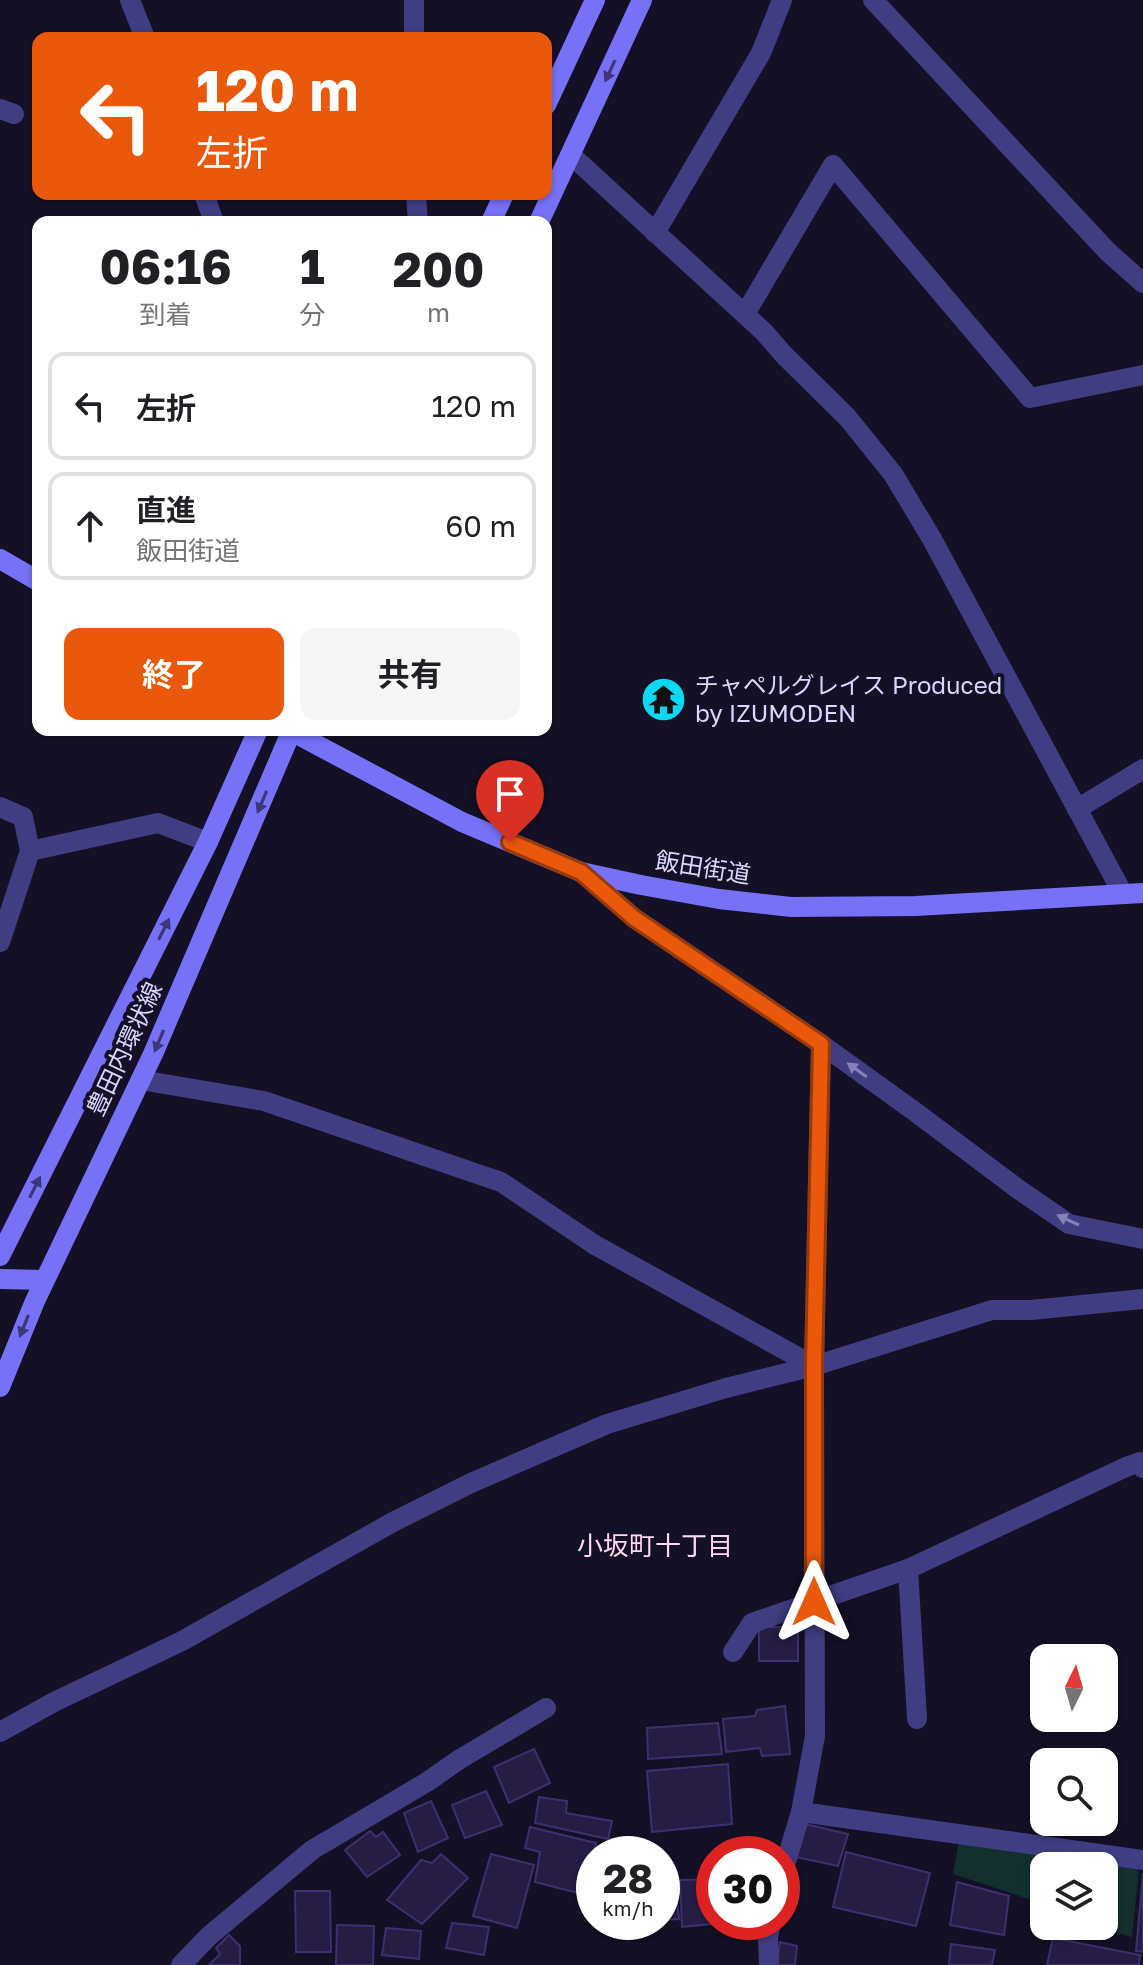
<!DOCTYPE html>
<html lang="ja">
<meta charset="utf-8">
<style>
:root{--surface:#fff;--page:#f6f6f6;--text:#202124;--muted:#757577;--line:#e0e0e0;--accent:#ea580c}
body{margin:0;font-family:"Golos Text","Noto Sans JP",sans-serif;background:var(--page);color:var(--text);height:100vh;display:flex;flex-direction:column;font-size:30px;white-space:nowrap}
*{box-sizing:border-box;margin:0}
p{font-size:26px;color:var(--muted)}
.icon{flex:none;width:44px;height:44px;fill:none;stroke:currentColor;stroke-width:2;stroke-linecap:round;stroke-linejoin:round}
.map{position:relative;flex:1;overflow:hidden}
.details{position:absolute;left:32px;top:216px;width:520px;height:520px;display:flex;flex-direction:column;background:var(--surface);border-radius:16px;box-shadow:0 2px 6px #0004}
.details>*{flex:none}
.guide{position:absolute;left:32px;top:32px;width:520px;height:168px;border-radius:16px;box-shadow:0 2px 6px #0004;background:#ea580c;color:#fff;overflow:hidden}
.needle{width:52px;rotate:5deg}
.fabs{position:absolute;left:1030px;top:1644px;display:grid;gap:16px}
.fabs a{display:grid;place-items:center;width:88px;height:88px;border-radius:16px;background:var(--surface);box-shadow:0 2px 6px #0004;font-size:40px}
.speed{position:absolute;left:576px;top:1836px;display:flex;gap:16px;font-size:40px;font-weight:700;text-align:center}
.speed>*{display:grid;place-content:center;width:104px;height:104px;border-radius:50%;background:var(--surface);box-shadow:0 2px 6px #0004;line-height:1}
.speed small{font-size:20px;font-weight:400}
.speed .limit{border:12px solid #d22;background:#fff;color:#111}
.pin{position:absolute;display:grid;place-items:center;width:68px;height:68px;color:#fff;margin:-82px -34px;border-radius:50% 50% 50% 0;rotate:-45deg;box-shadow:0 0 8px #0007}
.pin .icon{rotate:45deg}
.me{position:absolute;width:88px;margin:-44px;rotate:0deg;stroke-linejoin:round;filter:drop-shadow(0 0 6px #0008)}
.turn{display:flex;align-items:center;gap:28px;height:168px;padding:0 32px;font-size:36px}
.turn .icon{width:104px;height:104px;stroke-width:2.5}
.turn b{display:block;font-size:56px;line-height:68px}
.eta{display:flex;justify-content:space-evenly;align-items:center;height:136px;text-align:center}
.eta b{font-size:48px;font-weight:700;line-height:56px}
.cta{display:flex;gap:16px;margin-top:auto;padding:16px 32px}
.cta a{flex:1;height:92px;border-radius:16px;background:var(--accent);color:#fff;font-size:32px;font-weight:700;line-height:92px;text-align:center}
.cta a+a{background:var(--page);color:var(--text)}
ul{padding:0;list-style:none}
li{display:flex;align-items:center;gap:24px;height:108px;margin:0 16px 12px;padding:0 16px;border:4px solid var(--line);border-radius:16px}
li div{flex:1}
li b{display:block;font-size:30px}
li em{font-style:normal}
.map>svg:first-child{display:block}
.green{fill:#132f2e}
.building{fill:#261d45;stroke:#3e3070;stroke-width:2}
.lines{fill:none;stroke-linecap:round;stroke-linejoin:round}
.street{stroke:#413d82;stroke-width:20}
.secondary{stroke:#7771f8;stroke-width:20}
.oneway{fill:#3c3779}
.oneway2{fill:#8682b9}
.route-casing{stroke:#983908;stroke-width:20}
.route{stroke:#ea580c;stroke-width:14}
.labels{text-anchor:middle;stroke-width:8;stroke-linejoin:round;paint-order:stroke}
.poi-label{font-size:24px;fill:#dbd6fd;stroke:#141025;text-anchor:start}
.street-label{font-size:24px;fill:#dbd6fd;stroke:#141025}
.neighbourhood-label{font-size:26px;fill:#fdd8ef;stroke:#141025}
</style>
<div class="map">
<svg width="1143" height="1965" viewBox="0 0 1143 1965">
<rect width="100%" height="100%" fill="#141025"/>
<path class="green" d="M959,1841l180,29 -7,67 -40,-11h12v-60h-60v38l-91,-30z"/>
<g class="building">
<rect x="759" y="1627" width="39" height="34"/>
<path d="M785,1706l5,48 -28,2 -2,-8 -34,4 -3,-33 32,-3 2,-6z"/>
<path d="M718,1723l4,31 -74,5 -1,-31z"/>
<path d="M534,1749l16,34 -41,20 -15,-36z"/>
<path d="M728,1764l4,60 -80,8 -5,-61z"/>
<path d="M486,1791l16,34 -37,13 -13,-33z"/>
<path d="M539,1797l28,4 -1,12 46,8 -4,18 -73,-16z"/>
<path d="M431,1801l17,37 -30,14 -14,-39z"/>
<path d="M805,1824l43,10 -10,32 -42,-9z"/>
<path d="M530,1827l66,16 -10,52 -51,-13 5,-30 -15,-4z"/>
<path d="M370,1831l6,6 7,-5 17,23 -33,22 -22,-27z"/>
<path d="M613,1841l20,5 -2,8h-22z"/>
<path d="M846,1852l84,21 -14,53 -83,-19z"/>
<path d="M441,1854l27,24 -46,46 -35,-24 34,-40 11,3z"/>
<path d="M491,1854l43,11 -17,63 -44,-12z"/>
<path d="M674,1873l5,46 -17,1v-46z"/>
<path d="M1143,1874v78l-7,-1z"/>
<path d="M714,1879v43h8v1l-40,4 -2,-47z"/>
<path d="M957,1882l52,14 -5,39 -54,-10z"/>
<path d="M295,1891h35l1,61h-35z"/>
<path d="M452,1923l37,4 -5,28 -38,-7z"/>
<path d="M337,1925l37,1 -1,39h-37z"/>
<path d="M386,1928l35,3 -2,28 -37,-4z"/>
<path d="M229,1935l11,11v19h-31l11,-11 -4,-6z"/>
<path d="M1053,1938l87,17 -1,10h-92z"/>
<path d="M780,1942l17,4 -2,19h-18z"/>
<path d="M951,1944l44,6 -3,15h-43z"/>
</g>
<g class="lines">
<g class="street">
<path d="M130,0l15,38"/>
<path d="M873,0l235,252 35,31"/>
<path d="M414,38v-38"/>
<path d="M0,109l14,5"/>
<path d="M571,155l193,177 20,23 63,62 46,57 39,65 191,355"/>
<path d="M204,194l10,28"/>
<path d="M416,194l2,28"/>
<path d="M655,233l106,-180 21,-53"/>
<path d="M745,314l88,-149 197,233 113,-23"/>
<path d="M0,807l23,10 7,34"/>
<path d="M1077,809l66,-40"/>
<path d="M581,872l53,46 187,126 93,67 104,78 51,35 74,15"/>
<path d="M0,942l30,-91 128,-28 50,19"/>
<path d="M141,1080l123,21 237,81 94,63 219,121"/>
<path d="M908,1569l9,150"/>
<path d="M733,1652l19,-29 156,-54 218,-102 14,-5 3,6"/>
<path d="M0,1732l54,-30 128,-61 211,-119 78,-39 136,-59 119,-36 88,-22 178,-56h39l112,-11"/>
<path d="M801,1812l342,48"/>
<path d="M782,1875l19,-63 14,-76 -1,-370 7,-322"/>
<path d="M181,1965l28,-29 103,-86 115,-68 33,-23 86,-51"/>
<path d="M769,1965l-1,-27 3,-16"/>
</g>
<g class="secondary">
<path d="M546,105l49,-105"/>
<path d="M491,222l13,-28"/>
<path d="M539,222l103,-222"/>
<path d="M0,559l38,22"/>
<path d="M289,730l173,92 119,50 60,13 78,14 72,8 125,-1 227,-13"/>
<path d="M0,1256l208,-414 50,-112"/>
<path d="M0,1279l44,1"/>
<path d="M0,1387l35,-86 118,-247 139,-324"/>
</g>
</g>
<defs><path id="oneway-solid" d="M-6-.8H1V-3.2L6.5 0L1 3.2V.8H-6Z" transform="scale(2)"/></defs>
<g class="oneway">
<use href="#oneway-solid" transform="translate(610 71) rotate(115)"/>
<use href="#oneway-solid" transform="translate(262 802) rotate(113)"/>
<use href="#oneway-solid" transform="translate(164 929) rotate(-63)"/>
<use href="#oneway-solid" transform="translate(159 1041) rotate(113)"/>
<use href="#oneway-solid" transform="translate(35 1187) rotate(-63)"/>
<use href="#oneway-solid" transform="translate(24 1326) rotate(112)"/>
</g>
<g class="oneway2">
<use href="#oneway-solid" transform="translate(857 1070) rotate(-144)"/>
<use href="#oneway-solid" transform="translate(1068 1220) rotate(-155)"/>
</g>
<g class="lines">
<defs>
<path id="route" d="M510,842l71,30 53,46 187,126 -7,322v236"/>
</defs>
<use href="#route" class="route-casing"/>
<use href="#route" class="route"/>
</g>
<defs>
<symbol id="temple-disc" viewBox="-11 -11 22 22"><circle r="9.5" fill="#0bd8f4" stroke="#141025"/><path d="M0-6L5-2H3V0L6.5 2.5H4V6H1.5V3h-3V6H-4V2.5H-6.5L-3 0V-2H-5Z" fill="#111"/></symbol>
</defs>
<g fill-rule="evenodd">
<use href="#temple-disc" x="638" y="674" width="51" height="51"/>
</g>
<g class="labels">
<g class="poi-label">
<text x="695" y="694">チャペルグレイス Produced<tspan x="695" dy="28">by IZUMODEN</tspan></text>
</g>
<g class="street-label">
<text transform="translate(703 868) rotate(9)" y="8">飯田街道</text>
<text transform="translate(125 1049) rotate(-65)" y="8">豊田内環状線</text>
</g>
<g class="neighbourhood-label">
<text x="655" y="1555">小坂町十丁目</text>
</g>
</g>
</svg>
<div class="fabs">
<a><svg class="needle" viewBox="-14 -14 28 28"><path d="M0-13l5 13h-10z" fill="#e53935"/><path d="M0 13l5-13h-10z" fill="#757577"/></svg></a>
<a><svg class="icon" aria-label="search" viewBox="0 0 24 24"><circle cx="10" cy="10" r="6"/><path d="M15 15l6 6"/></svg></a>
<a><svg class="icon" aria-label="layers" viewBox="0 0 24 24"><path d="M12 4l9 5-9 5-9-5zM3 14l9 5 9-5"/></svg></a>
</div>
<div class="speed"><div>28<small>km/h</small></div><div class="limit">30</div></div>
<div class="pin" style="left:510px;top:842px;background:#d93025"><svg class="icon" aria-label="arrive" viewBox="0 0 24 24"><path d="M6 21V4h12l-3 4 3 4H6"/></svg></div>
<svg class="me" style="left:814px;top:1602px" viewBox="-20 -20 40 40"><path d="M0-17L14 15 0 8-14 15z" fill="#ea580c" stroke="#fff" stroke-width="4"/></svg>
<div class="guide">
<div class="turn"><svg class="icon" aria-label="left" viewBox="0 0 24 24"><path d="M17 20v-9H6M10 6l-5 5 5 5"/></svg><div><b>120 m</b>左折</div></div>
</div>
<section class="details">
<div class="eta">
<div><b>06:16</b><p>到着</p></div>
<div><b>1</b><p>分</p></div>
<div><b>200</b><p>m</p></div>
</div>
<ul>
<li><svg class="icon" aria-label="left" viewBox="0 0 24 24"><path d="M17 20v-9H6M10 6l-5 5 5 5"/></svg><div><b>左折</b></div><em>120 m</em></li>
<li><svg class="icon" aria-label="ahead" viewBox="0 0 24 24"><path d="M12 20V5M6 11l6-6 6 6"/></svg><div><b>直進</b><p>飯田街道</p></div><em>60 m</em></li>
</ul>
<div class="cta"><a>終了</a><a>共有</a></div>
</section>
</div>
